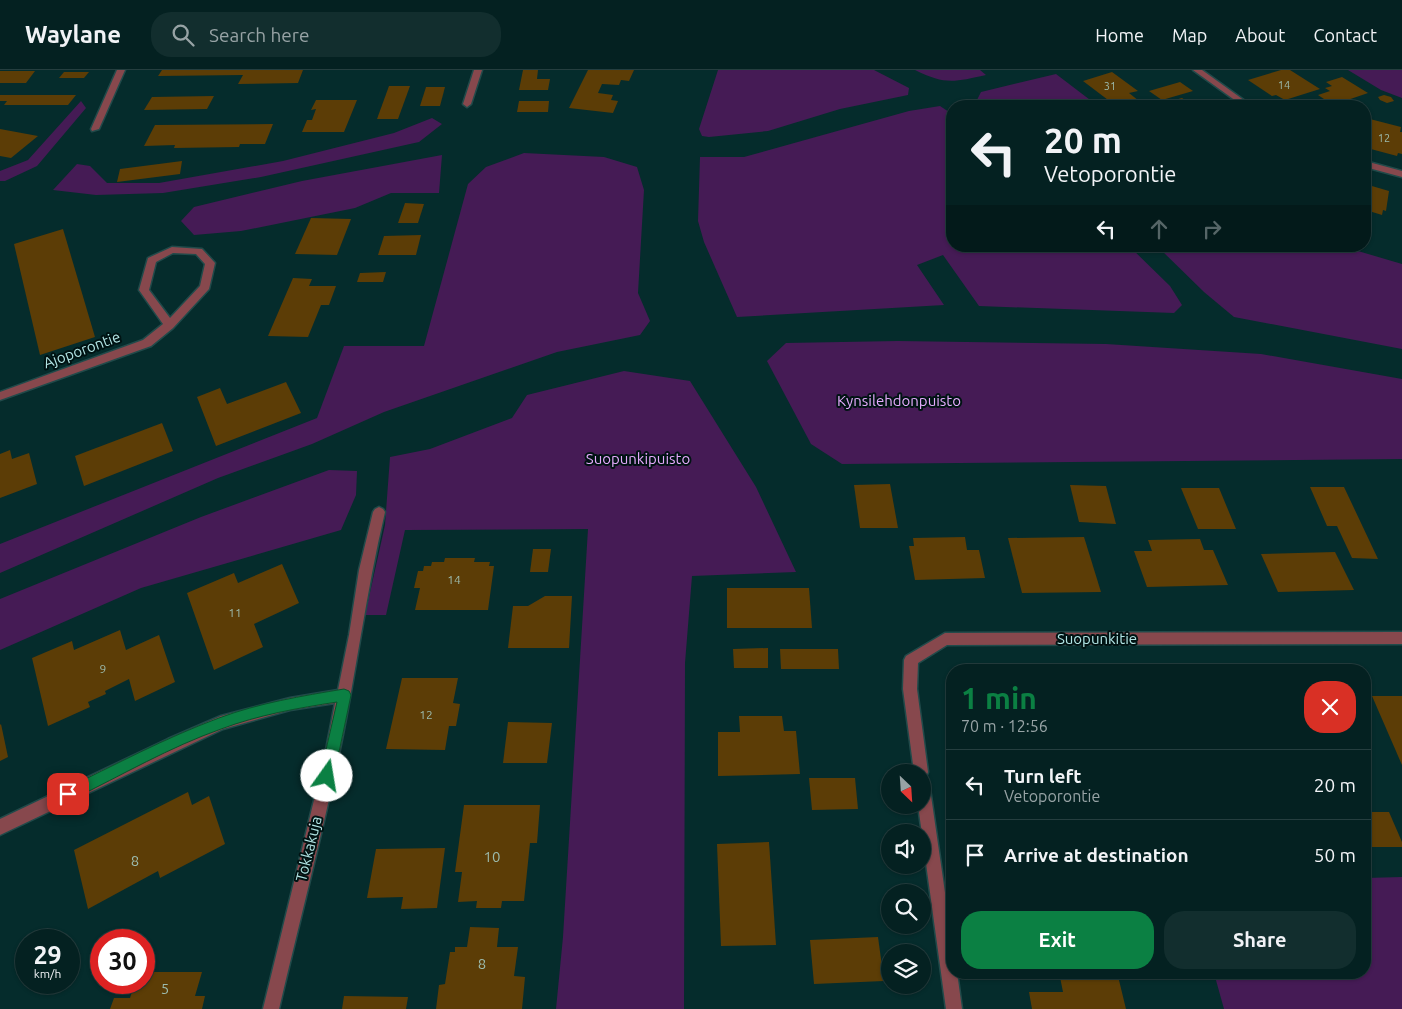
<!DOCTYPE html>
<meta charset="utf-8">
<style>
:root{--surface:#042121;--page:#122e2e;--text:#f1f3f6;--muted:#97a3a5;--line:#253e3f;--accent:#0b8043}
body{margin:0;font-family:Ubuntu,sans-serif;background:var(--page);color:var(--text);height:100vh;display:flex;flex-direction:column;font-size:19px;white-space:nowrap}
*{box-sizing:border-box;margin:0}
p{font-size:16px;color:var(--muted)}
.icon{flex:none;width:28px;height:28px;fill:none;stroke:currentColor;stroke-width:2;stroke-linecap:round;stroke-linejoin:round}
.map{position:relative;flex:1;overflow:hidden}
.panel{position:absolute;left:946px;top:594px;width:425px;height:315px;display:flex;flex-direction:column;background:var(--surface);border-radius:20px;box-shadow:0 1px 4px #0004,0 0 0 1px var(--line)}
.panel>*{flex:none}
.hud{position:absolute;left:946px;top:30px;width:425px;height:152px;border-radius:20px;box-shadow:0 1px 4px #0004,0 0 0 1px var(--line);background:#042121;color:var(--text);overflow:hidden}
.needle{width:32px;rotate:155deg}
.buttons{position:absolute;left:881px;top:694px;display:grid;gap:10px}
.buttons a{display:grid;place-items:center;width:50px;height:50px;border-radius:50%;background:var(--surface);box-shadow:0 1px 4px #0004,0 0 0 1px var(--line);font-size:25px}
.speed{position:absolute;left:15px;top:859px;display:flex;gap:10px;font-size:25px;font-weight:700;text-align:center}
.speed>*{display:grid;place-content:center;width:65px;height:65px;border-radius:50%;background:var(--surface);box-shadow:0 1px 4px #0004,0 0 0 1px var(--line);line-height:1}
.speed small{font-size:12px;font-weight:400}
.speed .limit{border:8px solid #d22;background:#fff;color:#111}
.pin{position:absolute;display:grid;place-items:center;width:42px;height:42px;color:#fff;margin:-21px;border-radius:10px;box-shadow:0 2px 8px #0006}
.me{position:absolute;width:55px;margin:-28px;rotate:13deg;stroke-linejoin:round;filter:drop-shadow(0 0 4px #0008)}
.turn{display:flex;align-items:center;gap:18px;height:105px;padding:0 15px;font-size:22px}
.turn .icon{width:65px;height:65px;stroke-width:2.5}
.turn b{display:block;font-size:35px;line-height:42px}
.lanes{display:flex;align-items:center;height:48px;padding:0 15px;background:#0003;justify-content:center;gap:25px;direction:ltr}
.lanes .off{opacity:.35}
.round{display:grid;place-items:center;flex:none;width:52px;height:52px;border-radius:20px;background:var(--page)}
.headline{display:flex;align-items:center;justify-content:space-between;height:85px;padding:0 15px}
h1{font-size:30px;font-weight:700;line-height:38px;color:var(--accent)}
.action{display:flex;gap:10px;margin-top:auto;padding:10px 15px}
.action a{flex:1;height:58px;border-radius:20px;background:var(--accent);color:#fff;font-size:20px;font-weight:700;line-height:58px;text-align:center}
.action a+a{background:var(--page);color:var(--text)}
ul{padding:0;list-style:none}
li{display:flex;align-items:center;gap:15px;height:70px;padding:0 15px;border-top:1px solid var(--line)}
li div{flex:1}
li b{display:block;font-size:19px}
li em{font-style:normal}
header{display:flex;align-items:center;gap:30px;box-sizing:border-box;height:70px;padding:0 25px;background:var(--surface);border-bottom:1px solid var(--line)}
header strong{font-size:24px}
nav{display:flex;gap:28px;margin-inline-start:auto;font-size:18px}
.search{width:350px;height:45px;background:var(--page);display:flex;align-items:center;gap:12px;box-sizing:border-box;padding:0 18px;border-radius:20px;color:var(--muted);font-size:19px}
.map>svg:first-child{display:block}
.green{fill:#451b55}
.building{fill:#5c3d06}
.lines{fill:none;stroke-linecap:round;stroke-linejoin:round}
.minor-casing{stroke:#214a4a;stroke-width:3}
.minor{fill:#87484d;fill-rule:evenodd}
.route{fill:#0b8043;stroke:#07532c}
.labels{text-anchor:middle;stroke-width:4;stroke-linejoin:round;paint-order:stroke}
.far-number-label{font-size:11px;fill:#9cbbad}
.number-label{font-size:12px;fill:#9cbbad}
.street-label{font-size:15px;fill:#b2e5e5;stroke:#001313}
.park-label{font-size:15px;fill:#e6abfe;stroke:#001313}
.near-number-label{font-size:15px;fill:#9cbbad}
</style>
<header>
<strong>Waylane</strong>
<div class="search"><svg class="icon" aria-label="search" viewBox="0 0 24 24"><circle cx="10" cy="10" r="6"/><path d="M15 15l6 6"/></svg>Search here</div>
<nav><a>Home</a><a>Map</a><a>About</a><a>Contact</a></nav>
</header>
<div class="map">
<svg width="1402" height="939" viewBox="0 0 1402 939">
<rect width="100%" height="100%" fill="#052c2c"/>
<g class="green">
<path d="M718,0h156l35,18 -1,7 -68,14 -72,22 -59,6 -7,-1 -3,-7z"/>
<path d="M915,0h65l6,5c-32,7 -41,10 -71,-5z"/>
<path d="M1348,0h54v28l-21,-8z"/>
<path d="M1056,4l42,32h-119l-4,-2 6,-12z"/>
<path d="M81,31l5,7 -49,58 -32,15h-5v-10l28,-11z"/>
<path d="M940,36l12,8v132h177l41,40 12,19 -8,8 -195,-7 -36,-51 -26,10 27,40 -207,12 -33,-75 -6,-21 2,-64h44l165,-46z"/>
<path d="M432,48l10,6 -23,18 -158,35 -98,16 -67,2 -43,-5 24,-26 13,2 17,17h52l124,-22 111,-28z"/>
<path d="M524,83l80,4 33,10 7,23 -6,103 12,28 -10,14 -83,17 -173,60 -72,32 -94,34 -218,95v-29l317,-126 27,-72h80l44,-162 18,-17z"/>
<path d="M442,85l-3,38h-48l-36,15 -114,23 -47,4 -13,-14 13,-14 108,-26z"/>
<path d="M1157,176h184l61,18v85l-168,-32 -30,-25z"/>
<path d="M898,271l208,3 155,10 141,25v80l-560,5 -31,-20 -44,-83 19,-18z"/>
<path d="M624,301l66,10 66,106 40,85 -104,4 -7,87 -1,346h-128l7,-72 25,-408 -183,1 -19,85h-21l20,-90 5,-68 40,-8 82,-31 15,-23z"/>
<path d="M329,400l28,1 -1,24 -15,35 -200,58 -141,62v-51l201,-82z"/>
<path d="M1402,807v132h-178l-10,-36 151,-1v-94z"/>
</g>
<g class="building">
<path d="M162,0h141l-5,13 -60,1 5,-9 -85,1z"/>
<path d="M523,0h15l-1,9h13l-2,11h-29z"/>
<path d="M588,0h46l-5,11 -8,-1 -2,5 -17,-1 -4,9 15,2 -2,5 7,1 -5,12 -44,-5z"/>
<path d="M1281,0h9l30,19 -35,11 -9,-5 -4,1 -24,-16z"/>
<path d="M0,1h35l-9,12h-26z"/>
<path d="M64,2h25l-5,6h-25z"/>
<path d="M1112,2l26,19 -9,2 10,8 -23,5 -33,-25z"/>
<path d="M1342,7l26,16 -35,12 -15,-10 12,-4 -5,-3 7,-2 -6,-4z"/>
<path d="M1180,12l13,9 -31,9 -13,-9z"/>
<path d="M389,16h21l-12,33h-21z"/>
<path d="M426,17h19l-5,19h-20z"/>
<path d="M0,25h76l-8,10h-64l3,-4h-7z"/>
<path d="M1384,25l7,2 3,4 -7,2 -7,-3 -2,-3z"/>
<path d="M214,26l-7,13 -63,1 8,-13z"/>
<path d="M1182,28l12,8h-16l-7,-5z"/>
<path d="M316,30h41l-13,32h-42l5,-12h5l4,-11 -5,1z"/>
<path d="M519,31h30l-1,11h-31z"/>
<path d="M1366,48l35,9 -1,5h2v22l-4,-1 -1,3 -30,-8 1,-4 -3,-1z"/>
<path d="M273,54l-8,20h-25l-1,3 -65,1 1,-3 -31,1 11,-21z"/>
<path d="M0,59l38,7 -27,22 -11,-2z"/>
<path d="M182,91l-2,13 -63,8 3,-13z"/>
<path d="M1365,114l24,7 -3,20 -3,-1 -1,5 -13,-4v-5l-4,-1z"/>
<path d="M405,133l19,1 -6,19h-20z"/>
<path d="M311,148l40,1 -14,36 -42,-1z"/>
<path d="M63,159l32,108 -55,18 -26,-111z"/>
<path d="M421,165l-5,20h-38l6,-19z"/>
<path d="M386,202l-3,10h-26l3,-9z"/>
<path d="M293,208l19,1 -3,7h27l-7,19h-8l-13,32 -40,-1z"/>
<path d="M286,312l15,31 -85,33 -19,-49 23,-9 7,16z"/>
<path d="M162,353l11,28 -89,35 -9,-30z"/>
<path d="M10,380l2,9 17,-6 8,31 -37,14v-44z"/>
<path d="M890,414l8,44h-38l-6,-43z"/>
<path d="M1070,415l36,1 10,38 -37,-2z"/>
<path d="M1310,417h34l34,72 -26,-1 -15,-32h-10z"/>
<path d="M1181,418h38l17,41h-38z"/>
<path d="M965,467l2,13h12l6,28 -70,2 -6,-34h5l-1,-8z"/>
<path d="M1084,467l17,55 -79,1 -14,-55z"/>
<path d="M1200,469l4,11h9l15,35 -81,2 -13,-36h18l-4,-11z"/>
<path d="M533,479h18l-3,23h-18z"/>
<path d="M1335,482l19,38 -76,2 -17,-38z"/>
<path d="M445,488h30l-1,4h16l-1,4h5l-6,44h-73l5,-22h-6l4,-17h5l1,-5h7l1,-4h12z"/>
<path d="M282,494l17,39 -45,21 9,23 -49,23 -27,-77 47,-20 4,10z"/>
<path d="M727,518h82l3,40h-85z"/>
<path d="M545,526h27l-3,52h-61l5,-42h15z"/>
<path d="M120,560l6,20 33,-15 16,47 -40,19 -6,-22 -24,12 1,3 -18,8 2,5 -42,19 -16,-68 40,-17 2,9z"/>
<path d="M768,578v20h-34l-1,-19z"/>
<path d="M780,579h58l1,20h-58z"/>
<path d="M402,608h56l-5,25 7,1 -4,22h-7l-4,24 -59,-1z"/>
<path d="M1372,626h30v69z"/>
<path d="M739,646h43l2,15h12l4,43 -82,2v-44h22z"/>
<path d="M508,652l44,1 -5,40h-44z"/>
<path d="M1,654l7,33 -8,4v-36z"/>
<path d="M809,708h46l3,31 -46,1z"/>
<path d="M188,722l4,13 17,-9 16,48 -65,34 -2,-7 -70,38 -14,-59z"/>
<path d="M464,735h76l-3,38h-7l-6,58h-22l-1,7h-25l1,-7 -19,1 4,-30h-7z"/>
<path d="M1365,742h24l13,30v5h-37z"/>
<path d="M769,772l7,103 -55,1 -4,-102z"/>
<path d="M445,778l-8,60 -36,1 2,-12 -36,1 9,-49z"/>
<path d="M470,857l29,1 -2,19h21l-4,29 11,1 -3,32h-86l3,-24 6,-1 5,-32h5v-5h12z"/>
<path d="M878,867l6,44 -70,3 -4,-44z"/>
<path d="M144,902h58l-7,24h10l-3,13h-92l4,-11h16l5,-16h9z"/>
<path d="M1059,902h58l9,37h-94l-3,-17h34z"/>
<path d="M344,926l64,1 -2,12h-64z"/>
</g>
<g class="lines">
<defs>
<g id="minor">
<path d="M117,0h8l-26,59 -7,2 -1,-2z"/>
<path d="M474,0h8l-11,34 -4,3 -4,-3z"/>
<path d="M1193,0h9l50,36h-9z"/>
<path d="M1365,91l37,10v6l-37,-10z"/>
<path d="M172,177l30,2 13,14 -6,26 -36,39 -22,18 -151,54v-8l143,-52 20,-16 -24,-34 9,-32zM173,183l23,1 9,10 -5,22 -30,32 -21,-28 7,-28z"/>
<path d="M379,437l4,2 2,3c-19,80 -29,162 -46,242 -18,85 -40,170 -60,255h-16l62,-254 10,-52 -45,7 -67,19 -223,106v-16l168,-80 53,-23 69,-18 48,-8 11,-55 10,-65 14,-58 2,-3z"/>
<path d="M1402,562v12l-455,1 -29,18 -1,26 11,83 -2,5 3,5 23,159v31h5l5,37h-16l-28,-204h4v-33h-8l-11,-83 1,-29 2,-4 39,-23z"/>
</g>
</defs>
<use href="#minor" class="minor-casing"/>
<use href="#minor" class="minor"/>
</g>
<path class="route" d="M344,619l5,2 2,4 -17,81 -2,4 -5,2 -5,-2 -2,-4 17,-74c-39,6 -79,13 -116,27 -51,18 -99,46 -148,70l-5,2 -5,-2 -2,-5 2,-4c52,-25 102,-52 156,-72 40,-15 83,-22 125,-29z"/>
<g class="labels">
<g class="far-number-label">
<text x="1284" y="19">14</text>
<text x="1110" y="20">31</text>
<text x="1384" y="72">12</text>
</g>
<g class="number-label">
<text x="454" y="514">14</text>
<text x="235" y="547">11</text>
<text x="103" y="603">9</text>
<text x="426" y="649">12</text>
</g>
<g class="street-label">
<text transform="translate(82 280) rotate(-20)" y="5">Ajoporontie</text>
<text x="1097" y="574">Suopunkitie</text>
<text transform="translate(309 779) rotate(-76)" y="5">Tokkakuja</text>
</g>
<g class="park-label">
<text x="899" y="336">Kynsilehdonpuisto</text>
<text x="638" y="394">Suopunkipuisto</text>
</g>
<g class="near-number-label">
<text x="492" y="792">10</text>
<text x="135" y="796">8</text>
<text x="482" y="899">8</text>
<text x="165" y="924">5</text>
</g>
</g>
</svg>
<div class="buttons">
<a><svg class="needle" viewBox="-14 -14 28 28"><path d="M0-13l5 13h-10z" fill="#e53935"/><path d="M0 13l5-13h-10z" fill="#97a3a5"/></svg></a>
<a><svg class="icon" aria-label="sound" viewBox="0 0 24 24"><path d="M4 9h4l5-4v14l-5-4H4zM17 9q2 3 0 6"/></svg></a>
<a><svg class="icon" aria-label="search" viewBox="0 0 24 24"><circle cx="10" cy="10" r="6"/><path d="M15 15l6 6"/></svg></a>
<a><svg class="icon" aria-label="layers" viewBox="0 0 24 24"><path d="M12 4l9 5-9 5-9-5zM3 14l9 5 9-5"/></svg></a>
</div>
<div class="speed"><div>29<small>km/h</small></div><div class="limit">30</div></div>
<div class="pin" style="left:68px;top:724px;background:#d93025"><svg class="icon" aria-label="arrive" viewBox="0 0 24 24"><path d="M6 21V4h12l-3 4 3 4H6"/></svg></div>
<svg class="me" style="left:327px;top:706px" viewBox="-20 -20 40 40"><circle r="19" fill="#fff"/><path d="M0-13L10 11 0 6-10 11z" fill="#0b8043"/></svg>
<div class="hud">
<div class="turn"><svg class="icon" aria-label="left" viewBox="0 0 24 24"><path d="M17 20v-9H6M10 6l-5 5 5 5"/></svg><div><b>20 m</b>Vetoporontie</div></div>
<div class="lanes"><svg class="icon" aria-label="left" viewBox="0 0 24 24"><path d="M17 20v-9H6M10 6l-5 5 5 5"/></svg><svg class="icon off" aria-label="ahead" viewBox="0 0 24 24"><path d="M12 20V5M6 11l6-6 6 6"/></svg><svg class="icon off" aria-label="right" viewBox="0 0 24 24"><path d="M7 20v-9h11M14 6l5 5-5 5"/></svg></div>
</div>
<section class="panel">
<div class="headline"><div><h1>1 min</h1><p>70 m · 12:56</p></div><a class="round" style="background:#d93025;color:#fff"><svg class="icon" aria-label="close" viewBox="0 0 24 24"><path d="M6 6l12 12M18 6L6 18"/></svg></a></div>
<ul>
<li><svg class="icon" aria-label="left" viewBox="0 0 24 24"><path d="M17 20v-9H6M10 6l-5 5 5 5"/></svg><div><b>Turn left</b><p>Vetoporontie</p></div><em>20 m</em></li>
<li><svg class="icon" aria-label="arrive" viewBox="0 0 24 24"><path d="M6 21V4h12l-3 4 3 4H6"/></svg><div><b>Arrive at destination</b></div><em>50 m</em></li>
</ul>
<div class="action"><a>Exit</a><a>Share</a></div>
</section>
</div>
